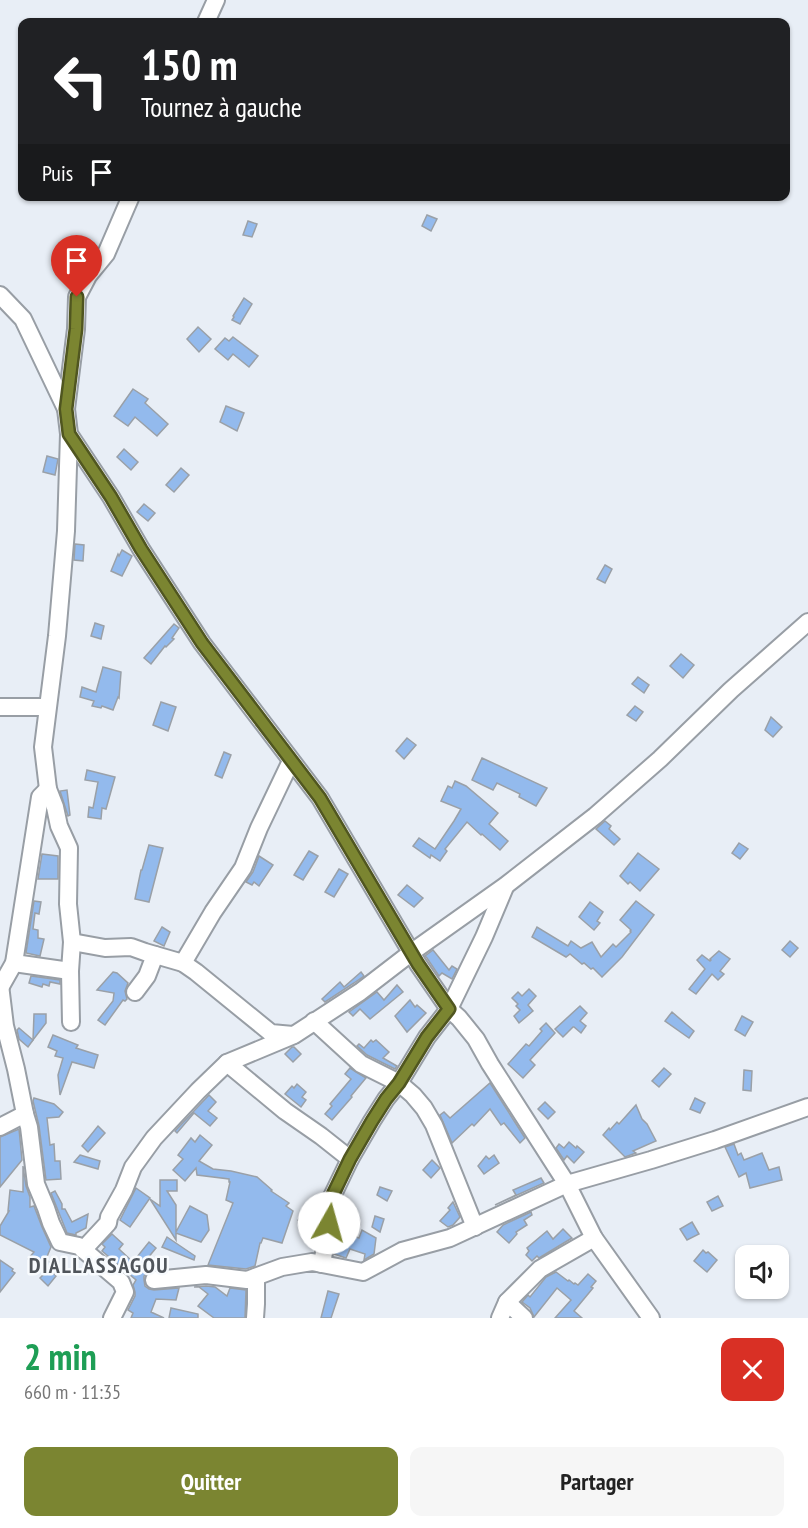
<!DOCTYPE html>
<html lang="fr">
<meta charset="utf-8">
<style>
:root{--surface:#fff;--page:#f6f6f6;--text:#222;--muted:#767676;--accent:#7b8531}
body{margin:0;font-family:"PT Sans Narrow",sans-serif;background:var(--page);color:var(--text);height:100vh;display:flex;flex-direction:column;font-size:22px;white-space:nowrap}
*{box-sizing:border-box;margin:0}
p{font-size:20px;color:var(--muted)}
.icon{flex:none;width:33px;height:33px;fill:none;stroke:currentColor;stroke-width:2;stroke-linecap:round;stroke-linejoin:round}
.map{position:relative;height:1318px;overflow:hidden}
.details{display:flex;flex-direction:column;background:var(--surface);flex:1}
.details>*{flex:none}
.top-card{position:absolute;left:18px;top:18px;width:772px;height:183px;border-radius:12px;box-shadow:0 2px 4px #0004;background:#202124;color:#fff;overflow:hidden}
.fabs{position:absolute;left:735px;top:1245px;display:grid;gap:12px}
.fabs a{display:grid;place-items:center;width:54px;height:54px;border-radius:12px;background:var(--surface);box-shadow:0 2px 4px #0004;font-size:30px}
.pin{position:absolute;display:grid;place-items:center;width:51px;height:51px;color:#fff;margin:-62px -26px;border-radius:50% 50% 50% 0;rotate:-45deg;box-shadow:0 0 6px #0007}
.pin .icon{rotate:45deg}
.me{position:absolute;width:66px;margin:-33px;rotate:7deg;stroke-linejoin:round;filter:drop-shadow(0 0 4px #0008)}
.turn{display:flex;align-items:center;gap:21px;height:126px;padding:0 24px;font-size:27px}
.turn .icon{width:78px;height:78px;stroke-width:2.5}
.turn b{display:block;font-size:42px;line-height:51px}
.then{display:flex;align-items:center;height:57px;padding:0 24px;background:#0003;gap:12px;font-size:22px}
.round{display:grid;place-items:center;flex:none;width:63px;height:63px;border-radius:12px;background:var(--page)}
.headline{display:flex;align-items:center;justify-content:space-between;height:102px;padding:0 24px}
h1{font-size:36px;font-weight:700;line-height:45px;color:#1e9e55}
.cta{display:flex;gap:12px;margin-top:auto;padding:12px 24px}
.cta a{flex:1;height:69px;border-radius:12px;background:var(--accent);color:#fff;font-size:24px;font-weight:700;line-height:69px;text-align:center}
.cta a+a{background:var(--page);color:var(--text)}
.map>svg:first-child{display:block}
.building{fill:#93baed;stroke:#9aa0a7;stroke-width:1.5}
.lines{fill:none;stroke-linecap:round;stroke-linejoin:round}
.minor-casing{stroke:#989ea5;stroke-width:20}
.minor{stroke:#fff;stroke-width:16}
.route-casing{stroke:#505620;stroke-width:15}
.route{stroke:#7b8531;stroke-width:10}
.labels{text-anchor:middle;stroke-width:5;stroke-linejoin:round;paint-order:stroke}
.district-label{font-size:22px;font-weight:bold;letter-spacing:1.5px;fill:#50555b;stroke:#f8fbfe}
</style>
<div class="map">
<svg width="808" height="1318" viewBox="0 0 808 1318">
<rect width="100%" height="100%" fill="#e8eef6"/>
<g class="building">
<path d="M427,215l10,4 -6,12 -9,-5z"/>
<path d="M248,221l9,3 -5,13 -9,-2z"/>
<path d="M244,298l8,6 -12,20 -8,-4 2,-3 -1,-1z"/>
<path d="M198,327l13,12 -12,13 -12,-13z"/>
<path d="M233,337l25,19 -9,11 -16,-13 -5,6 -13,-11 10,-11 4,3z"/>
<path d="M133,389l15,10 -3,4 23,21 -11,12 -22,-19 -7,9 -14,-10z"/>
<path d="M226,406l18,7 -7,18 -17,-9z"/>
<path d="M124,449l14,13 -7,8 -14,-13z"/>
<path d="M47,456l11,3 -3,16 -12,-3z"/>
<path d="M181,468l8,7 -15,17 -8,-7z"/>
<path d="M144,504l11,9 -7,8 -11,-9z"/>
<path d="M75,544l9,1 -1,16 -9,-1z"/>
<path d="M122,550l10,6 -10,20 -11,-5 7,-17 1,2z"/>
<path d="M605,565l7,4 -7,14 -8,-4z"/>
<path d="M95,623l9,3 -3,13 -10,-3z"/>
<path d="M174,624l5,4 -7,10 2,1 -8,8 -1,-1 -14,18 -7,-6z"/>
<path d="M681,654l13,11 -11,13 -13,-12z"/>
<path d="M103,667l18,5 -2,26 -1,-1 -5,13 -11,-4 -1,2 -9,-2 2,-5 -14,-4 2,-10 14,5z"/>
<path d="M638,677l11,8 -5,8 -12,-9z"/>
<path d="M161,702l15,5 -8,24 -15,-6z"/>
<path d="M635,706l8,6 -7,9 -9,-6z"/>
<path d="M771,717l11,10 -9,10 -8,-7z"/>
<path d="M407,738l9,7 -12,14 -8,-8z"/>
<path d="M224,752l7,3 -9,23 -7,-3z"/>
<path d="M482,758l65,30 -11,18 -17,-9 1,-3 -23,-11 -4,7 -21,-10z"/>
<path d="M87,770l28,7 -9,32 -4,-1 -1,11 -13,-2 1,-10 4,1 5,-26 -13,-2z"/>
<path d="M455,781l11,5 32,27 -9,11 19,17 -8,9 -18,-16 -1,1 -14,-13 -22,27 2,2 -7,10 -9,-6 -1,3 -17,-12 6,-8 16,11 19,-28 7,-12 -20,-8 7,-15 4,2z"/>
<path d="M67,790l3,25 -2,1 -8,-25z"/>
<path d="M605,821l6,5 -2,3 11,10 -6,6 -18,-16z"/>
<path d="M739,843l9,6 -8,10 -8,-6z"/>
<path d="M149,845l14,3 -14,54 -14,-3 6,-29h1z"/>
<path d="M309,851l9,5 -15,24 -9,-5z"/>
<path d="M638,853l21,16 -19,22 -10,-9 -2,2 -8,-8z"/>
<path d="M42,854l16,2v23h-20z"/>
<path d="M259,856l14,9 -14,21 -5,-4 -2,3 -6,-3 7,-10z"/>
<path d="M339,869l9,5 -14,23 -9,-5z"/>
<path d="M407,885l16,13 -9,9 -16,-12z"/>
<path d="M34,901l7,1 -2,12 -4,-1 -2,16 5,1v8l6,1 -4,17 -14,-3z"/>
<path d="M636,901l18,14 -32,42 -20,20 -9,-9 -2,1 -7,-6 -2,1 -12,-10 -4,3 -34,-20 5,-10 31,19 3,-5 10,7 11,-6 9,15 12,-13 3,3 15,-15 -1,-1 1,-1 -11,-10z"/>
<path d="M590,902l13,10 -6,9 3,2 -6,7 -15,-13z"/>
<path d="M162,927l8,5 -6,14 -10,-5z"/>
<path d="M790,941l8,7 -8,9 -8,-7z"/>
<path d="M433,950l16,20 3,-4 5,3 -5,10 -10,-6 -3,3 -12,-18 -2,-2z"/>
<path d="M719,951l11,8 -10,12 4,3 -6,6 -6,-6 -16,20 -7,-5 16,-20 -8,-9 5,-5 8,6 1,-1 -1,-1z"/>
<path d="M113,972l4,1 11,10 -3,8 2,8 -2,2 -2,-1 -18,25 -7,-5 15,-19 1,-8 -17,-3z"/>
<path d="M361,972l3,4 -10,7 -29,19 -3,-3 18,-17 4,5z"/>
<path d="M31,976l29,4v4l-10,-2 -1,4 -6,-2 -1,3 -13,-4z"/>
<path d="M397,985l6,7 -33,27 -10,-10 -7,7 -4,-4 28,-20 7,8z"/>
<path d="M529,989l7,7 -8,9 5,6 -14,12 -5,-7 6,-6 -4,-4 2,-2 -6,-6 6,-6 4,4z"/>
<path d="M410,1000l5,7 2,-2 9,8 -19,19 -12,-16z"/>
<path d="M580,1006l7,7 -7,8 6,5 -5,7 -7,-6h-1l-10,10 -8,-8z"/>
<path d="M672,1012l22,19 -5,7 -24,-17z"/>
<path d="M34,1014h12v9l-13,17z"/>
<path d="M742,1016l11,6 -8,14 -10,-6z"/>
<path d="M546,1023l9,10 -25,27 5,5 -12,13 -15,-14 18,-20 3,2 13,-15 -2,-2z"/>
<path d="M19,1028l14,12 -5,7 -9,-8 -2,-9z"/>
<path d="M53,1035l25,10 -2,3 22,7 -4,13 -22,-6 -12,33 -2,-20 5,-17 -8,-2 2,-5 -9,-4z"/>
<path d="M371,1040l2,2 3,-2 13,12 -6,6 14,8 -2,3 -28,-14 -10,-9 2,-2 5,4z"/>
<path d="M292,1047h2l7,7 -8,8 -8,-8z"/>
<path d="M350,1068l16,10 -15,18 1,1 -20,23 -7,-6 7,-8 -2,-2 21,-25 -6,-5z"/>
<path d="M664,1068l7,6 -12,13 -7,-6z"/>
<path d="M744,1070l8,1 -1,20 -8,-1z"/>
<path d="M490,1083l35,55 -5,5 -16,-20 -3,2 -11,-16 -16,17 -2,-2 -20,19 -12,-28 4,-3 6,6z"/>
<path d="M297,1084l9,8 -4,5 4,3 -5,7 -16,-13 7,-8 2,2z"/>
<path d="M209,1095l7,7 -8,9 9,7 -7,8 -16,-13 -17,20 -2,-2z"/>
<path d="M34,1098l20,6 9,8 -4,5 -12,1 3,27 4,-1 1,17h5l1,18 -15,1 -7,-54 -6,-25z"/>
<path d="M695,1098l10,5 -5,10 -10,-4z"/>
<path d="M545,1102l10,10 -7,7 -10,-10z"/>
<path d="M636,1105l6,14 5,5 9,17 -23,10 3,2 -11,4 -22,-22 6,-7 1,2 7,-8 2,2z"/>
<path d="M98,1126l7,7 -17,19 -6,-6z"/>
<path d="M19,1129l3,31 -22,27v-50z"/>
<path d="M200,1135l12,10 -13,16 14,8 18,2 26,6 15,13 -1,1 18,12 -3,3 7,5 -11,32 -19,-5 -2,5h-1l-5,23 -9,3 -38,-4 25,-62 -7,-3 4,-18h-1v-3l-32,-4 -1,-7 -11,13 -12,-11 10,-11 -5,-4 13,-17 4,4z"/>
<path d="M569,1142l7,6 1,-2 7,6 -10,11 -7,-7 -3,4 -8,-12 3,-4 5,4z"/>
<path d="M734,1144l4,11 3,-2 3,7 18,-7 7,17 10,-3 3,13 -32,8 -4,-15 -7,4 -14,-30z"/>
<path d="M80,1155l20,6 -2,8 -24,-7z"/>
<path d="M494,1155l5,8 -15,11 -6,-8 8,-10 3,3z"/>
<path d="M432,1160l8,8 -9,10 -8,-8z"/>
<path d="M23,1166l3,20 4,11v10l4,-1 8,21 9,20 -5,12 10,10 -3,4 3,3 -8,10 -8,-8 5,-5 -17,-14 6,-7 -34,-17v-9l9,-15h-1l2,-21 13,2z"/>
<path d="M541,1178l3,5 -49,22 21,-10 -3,-5z"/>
<path d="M160,1180h17v11h-10l9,14v27l14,-26 17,9 2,15 -8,12 -25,-9v7l-26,-41 10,7z"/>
<path d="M380,1187l12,4 -5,10 -10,-6z"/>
<path d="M136,1188l14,10 -20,29 -10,-7z"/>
<path d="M55,1191l7,13v5h3l7,13 16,-8 -2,14 -10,5v2l-9,-2 -16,-40z"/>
<path d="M718,1196l5,10 -11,5 -5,-9z"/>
<path d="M453,1202l7,15 -7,8 -5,2 -8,-6 10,-11 -2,-2z"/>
<path d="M310,1203l6,4 2,16 -1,9 -19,-12z"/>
<path d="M340,1204l11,7 -6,9 4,3 -4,10 14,5 3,-8 14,8 -2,16 -10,6 1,-6 -15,-5 -4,9 -12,-4 5,-30 -2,-14z"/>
<path d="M531,1212l1,3 -8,5 3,5 -11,7 1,2 -8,9 -12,-11 6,-7z"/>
<path d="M375,1216l9,3 -4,13 -8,-5z"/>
<path d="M692,1222l7,12 -12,6 -7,-11z"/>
<path d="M563,1229l9,9 -33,20 -2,-2 -5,5 -6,-6 3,-4 -2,-3 20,-17 6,8z"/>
<path d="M112,1234l11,10 -4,5 14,13 16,-20 7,6 -14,17 8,6 -6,5v4l1,6 4,3 5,1 25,-2 -3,12 -20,-1 -5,13 13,6h-33l2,-5 -5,-3 7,-14v-4l-2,-7 3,-5 -34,-29 3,-4 -3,-3z"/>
<path d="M167,1237l28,19 -1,4 -32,-13z"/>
<path d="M703,1250l3,3 2,-1 9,8 -10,12 -13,-11z"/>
<path d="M0,1260l13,9 -1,2 3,2 -15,19z"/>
<path d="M556,1272l12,9 1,-1 5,4 1,-1 3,2 10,-11 8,7 -5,6 2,1 -19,23 8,7h-27l16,-18 -14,-12 -23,29 -4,-9 -8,-6 6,-7 2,2 16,-20z"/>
<path d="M206,1286l9,1 12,9 3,-8 16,2 -1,28h-31l-16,-12 10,-12 -9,-7h-5z"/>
<path d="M328,1291l11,3 -8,24h-10z"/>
<path d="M171,1308l27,6v4h-29z"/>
</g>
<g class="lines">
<defs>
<g id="minor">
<path d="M206,22l10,-22"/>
<path d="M131,196l-25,58 -18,22 -11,21 -1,32 -10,80 3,25 42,63 30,52 61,94 118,155 98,166 31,45 10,9 17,21 14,25 77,120 27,54 57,80"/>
<path d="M0,295l23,24 43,90"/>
<path d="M69,434l-3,97 -9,105 -14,111 5,42 7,18 4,19 10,22 -1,56 4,38 -2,29 1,51"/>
<path d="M0,707h47"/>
<path d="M72,942l33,6 26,-1 14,5 38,11 13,9 75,61 22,2"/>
<path d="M14,963l56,8"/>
<path d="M183,963l30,-51 30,-44 16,-40 32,-67"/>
<path d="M0,985l5,41 11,43 9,45 4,13 7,57 10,24 5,15 9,19 19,4 42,36 4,10 -13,26"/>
<path d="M1,986l13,-23 26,-166 8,-8"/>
<path d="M135,992l12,-16 8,-21"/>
<path d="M314,1021l47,43 38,19 14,12 11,13 10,17 41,102"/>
<path d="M227,1063l58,48 36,25 29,23 -24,50 3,14 -7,41"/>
<path d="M0,1127l25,-13"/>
<path d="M350,1159l22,-38 14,-22 13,-16 28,-46 22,-28 35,-72 21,-50"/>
<path d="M83,1250l25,-27 1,-6 15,-27 9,-23 21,-29 44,-47 29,-28 67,-28 66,-43 52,-40 93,-66 90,-70 65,-57 71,-69 77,-68"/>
<path d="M154,1280l52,-5 41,5 35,-13 30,-5 51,10 39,-21 48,-13 117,-54 84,-24 64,-20 93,-33"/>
<path d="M507,1302l17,16"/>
<path d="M255,1318l1,-14v-27"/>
<path d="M500,1318l7,-16 33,-33 54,-31"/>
</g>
</defs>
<use href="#minor" class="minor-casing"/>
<use href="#minor" class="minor"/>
</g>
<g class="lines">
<defs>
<path id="route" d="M77,297l-1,32 -10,80 3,25 42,63 30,52 61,94 118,155 98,166 31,45 -22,28 -28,46 -13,16 -14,22 -22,38 -24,50 3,14"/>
</defs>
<use href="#route" class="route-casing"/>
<use href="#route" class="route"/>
</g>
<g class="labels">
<g class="district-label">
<text x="99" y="1273">DIALLASSAGOU</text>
</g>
</g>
</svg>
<div class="fabs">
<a><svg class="icon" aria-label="sound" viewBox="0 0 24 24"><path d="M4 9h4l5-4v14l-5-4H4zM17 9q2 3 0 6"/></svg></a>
</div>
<div class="pin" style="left:77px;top:297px;background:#d93025"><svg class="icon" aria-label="arrive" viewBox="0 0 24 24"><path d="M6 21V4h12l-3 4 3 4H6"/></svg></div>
<svg class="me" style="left:329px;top:1223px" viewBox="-20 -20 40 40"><circle r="19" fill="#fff"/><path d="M0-13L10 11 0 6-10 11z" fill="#7b8531"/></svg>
<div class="top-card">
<div class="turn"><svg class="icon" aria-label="left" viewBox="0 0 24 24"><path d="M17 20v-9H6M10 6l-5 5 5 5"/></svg><div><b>150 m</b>Tournez à gauche</div></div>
<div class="then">Puis<svg class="icon" aria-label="arrive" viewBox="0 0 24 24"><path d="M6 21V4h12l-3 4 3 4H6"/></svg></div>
</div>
</div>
<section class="details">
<div class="headline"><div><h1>2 min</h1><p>660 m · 11:35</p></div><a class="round" style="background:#d93025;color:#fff"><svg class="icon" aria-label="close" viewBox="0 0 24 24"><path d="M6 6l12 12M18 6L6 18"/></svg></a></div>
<div class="cta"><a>Quitter</a><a>Partager</a></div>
</section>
